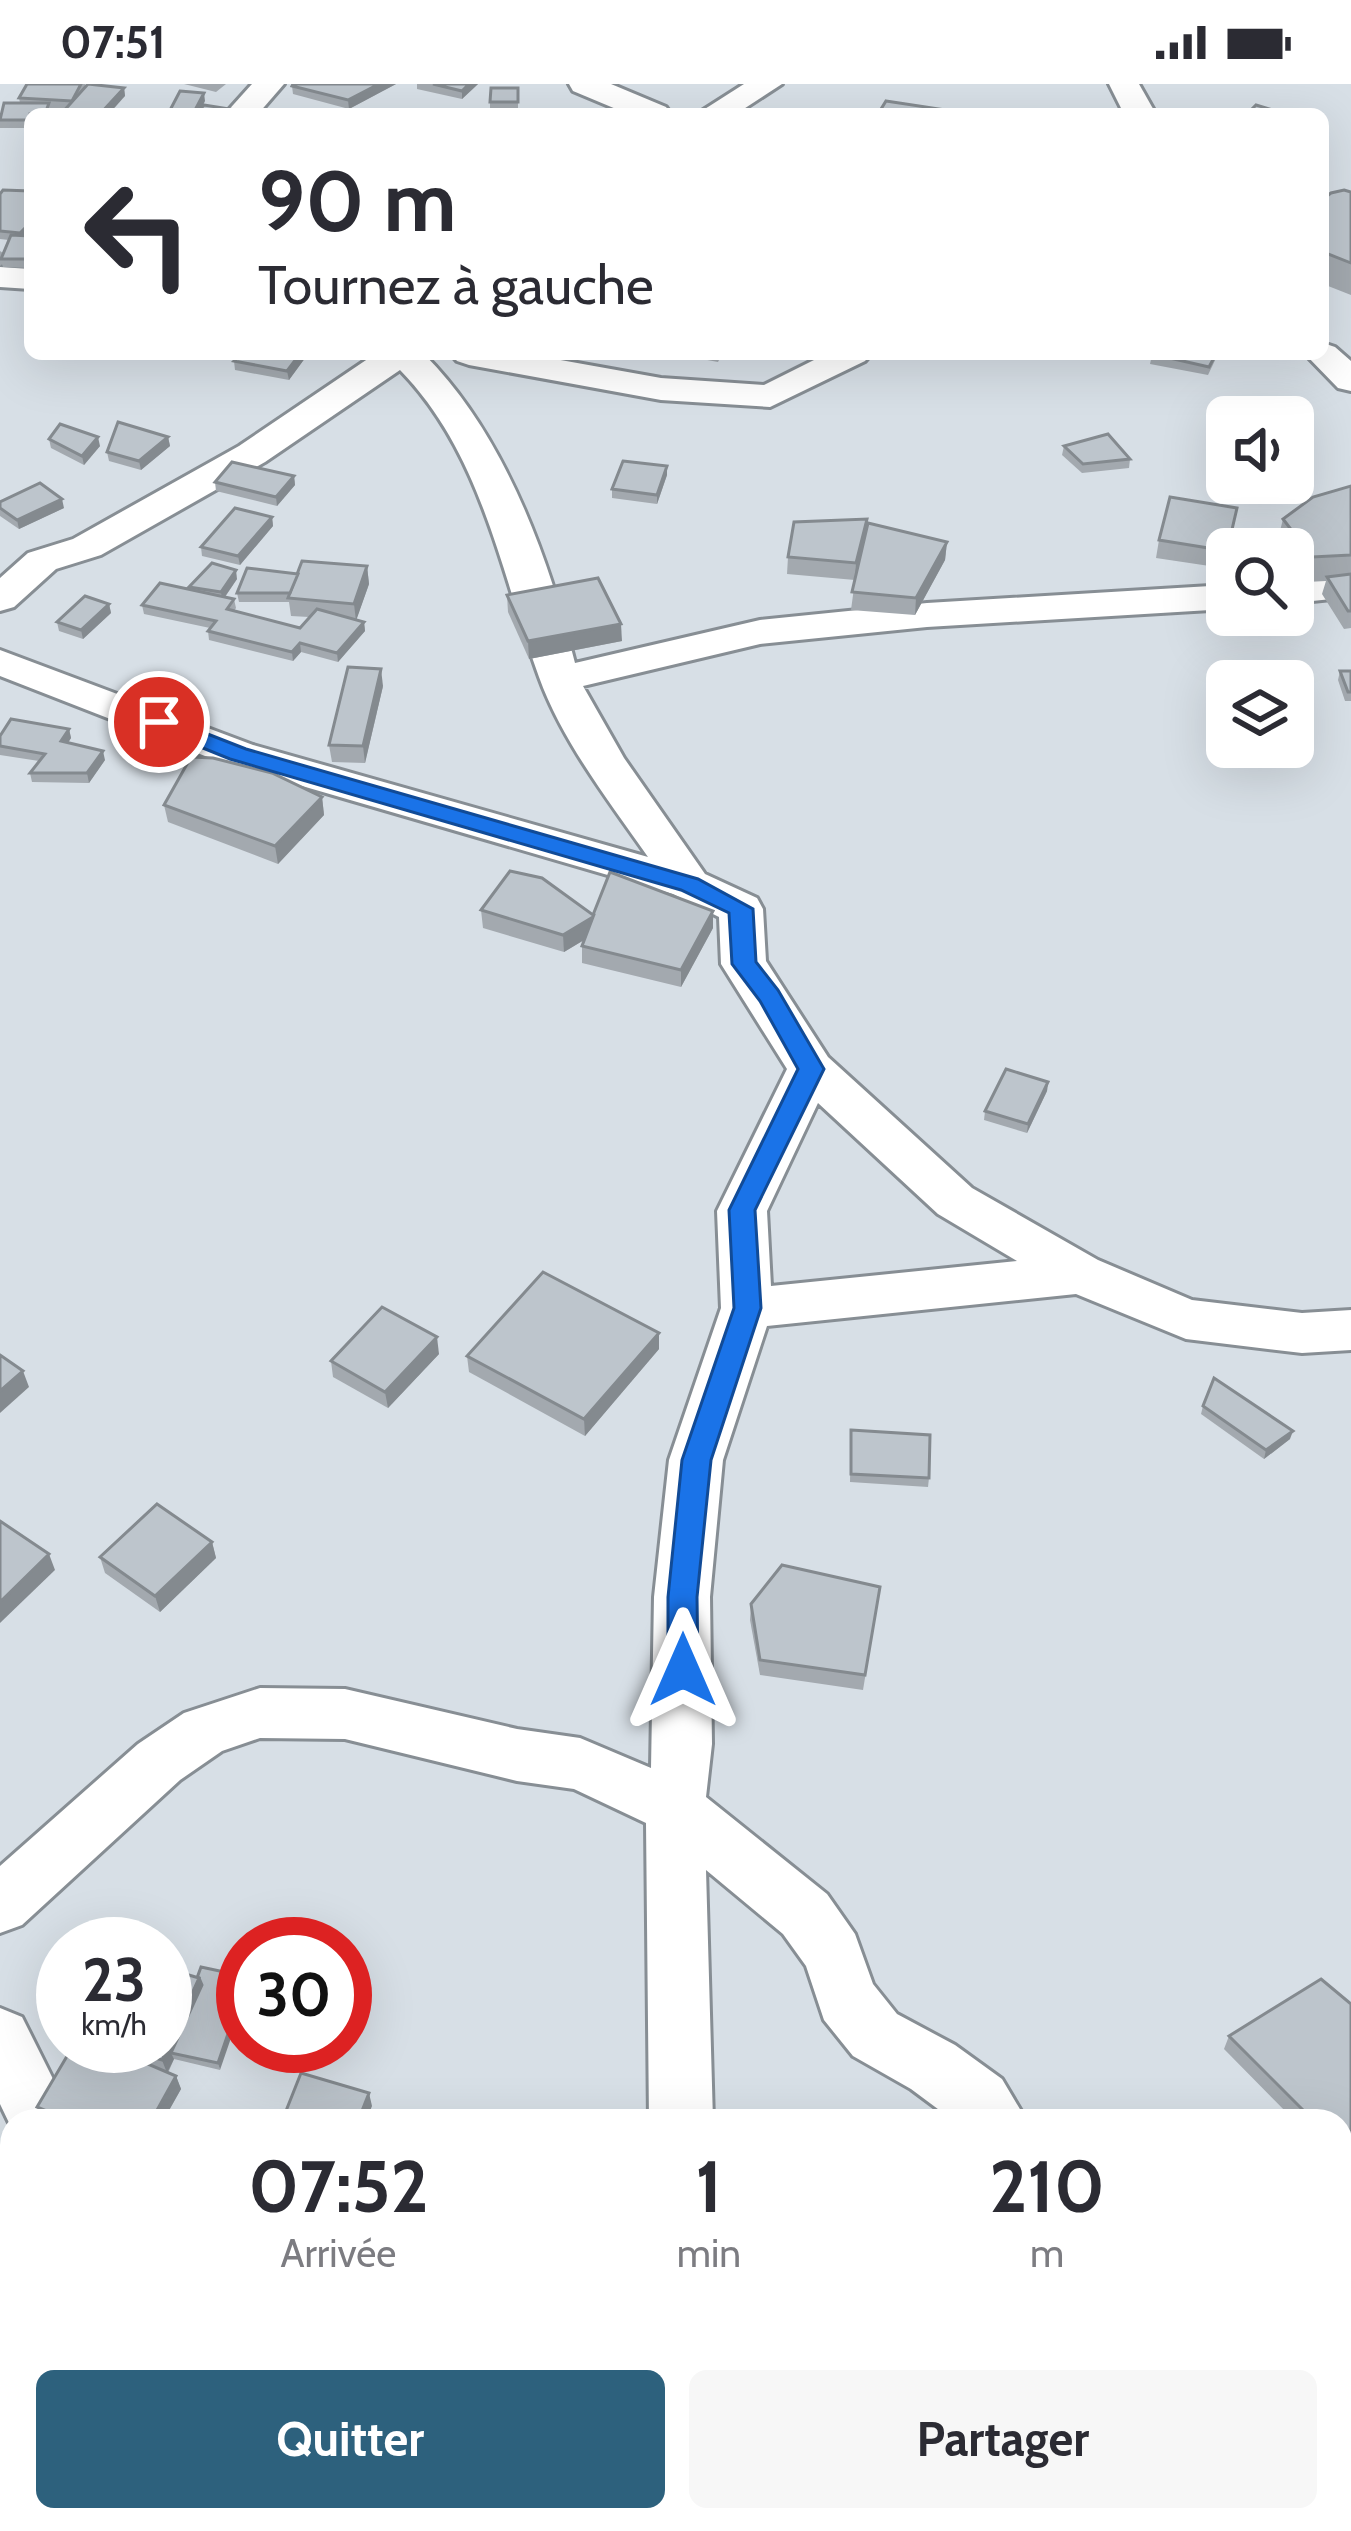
<!DOCTYPE html>
<html lang="fr">
<meta charset="utf-8">
<style>
:root{--surface:#fff;--page:#f7f7f7;--text:#2b2b33;--muted:#7c7c81;--accent:#2d617d}
body{margin:0;font-family:Cabin,sans-serif;background:var(--page);color:var(--text);height:100vh;display:flex;flex-direction:column;font-size:45px;white-space:nowrap}
*{box-sizing:border-box;margin:0}
p{font-size:39px;color:var(--muted)}
.icon{flex:none;width:66px;height:66px;fill:none;stroke:currentColor;stroke-width:2;stroke-linecap:round;stroke-linejoin:round}
.map{position:relative;flex:1;overflow:hidden}
.details{position:absolute;left:0px;top:2025px;width:1353px;height:423px;display:flex;flex-direction:column;background:var(--surface);border-radius:36px 36px 0 0;box-shadow:0 12px 48px #0002}
.details>*{flex:none}
.top-card{position:absolute;left:24px;top:24px;width:1305px;height:252px;border-radius:18px;box-shadow:0 12px 48px #0002;background:#fff;color:var(--text);overflow:hidden}
.buttons{position:absolute;left:1206px;top:312px;display:grid;gap:24px}
.buttons a{display:grid;place-items:center;width:108px;height:108px;border-radius:18px;background:var(--surface);box-shadow:0 12px 48px #0002;font-size:60px}
.speed{position:absolute;left:36px;top:1833px;display:flex;gap:24px;font-size:60px;font-weight:700;text-align:center}
.speed>*{display:grid;place-content:center;width:156px;height:156px;border-radius:50%;background:var(--surface);box-shadow:0 12px 48px #0002;line-height:1}
.speed small{font-size:30px;font-weight:400}
.speed .limit{border:18px solid #d22;background:#fff;color:#111}
.pin{position:absolute;display:grid;place-items:center;width:102px;height:102px;color:#fff;margin:-51px;border:6px solid #fff;border-radius:50%;box-shadow:0 3px 12px #0007}
.me{position:absolute;width:132px;margin:-66px;rotate:0deg;stroke-linejoin:round;filter:drop-shadow(0 0 9px #0008)}
.turn{display:flex;align-items:center;gap:42px;height:252px;padding:0 36px;font-size:54px}
.turn .icon{width:156px;height:156px;stroke-width:2.5}
.turn b{display:block;font-size:84px;line-height:102px}
.eta{display:flex;justify-content:space-evenly;align-items:center;height:204px;text-align:center}
.eta b{font-size:72px;font-weight:700;line-height:84px}
.action{display:flex;gap:24px;margin-top:auto;padding:24px 36px}
.action a{flex:1;height:138px;border-radius:18px;background:var(--accent);color:#fff;font-size:48px;font-weight:700;line-height:138px;text-align:center}
.action a+a{background:var(--page);color:var(--text)}
.status{display:flex;justify-content:space-between;align-items:center;height:84px;padding:0 60px;background:var(--surface);direction:ltr}
.status svg{height:33px;fill:currentColor}
.map>svg:first-child{display:block}
.lines{fill:none;stroke-linecap:round;stroke-linejoin:round}
.street-casing{stroke:#878e94;stroke-width:6}
.street{fill:#fff;fill-rule:evenodd}
.wall{fill:#a3a9af}
.shaded-wall{fill:#848a8f}
.building{fill:#bdc5cc;stroke:#848a8f;stroke-width:3}
.route{fill:#1a73e8;stroke:#114b97;stroke-width:3}
</style>
<div class="status"><b>07:51</b><svg viewBox="0 0 49 12"><path d="M0 12V9h3v3zM5 12V6h3v6zM10 12V3h3v9zM15 12V0h3v12zM26 1h20v11H26zM47 4h2v5h-2z"/></svg></div>
<div class="map">
<svg width="1351" height="2447" viewBox="0 0 1351 2447">
<rect width="100%" height="100%" fill="#d7dfe6"/>
<g class="lines">
<defs>
<g id="street">
<path d="M252,0h32l-26,30h-33z"/>
<path d="M569,0h42l55,23 5,7h-43l-55,-23z"/>
<path d="M744,0h38l-46,30h-39z"/>
<path d="M1109,0h30l17,30h-32z"/>
<path d="M0,183l30,2v20l-30,-2z"/>
<path d="M1323,259l12,4 16,14v30l-13,-3 -33,-34h18z"/>
<path d="M375,270h49c80,80 124,201 151,309l185,-43 167,-17 300,-18v24l-300,18 -167,17 -177,42 41,72 81,116 52,24 6,11 3,52 62,96 144,131 126,72 94,40 110,13 49,-3v40l-49,3 -116,-14 -110,-45 -309,32 -44,134 -13,137 2,147 -6,53 121,97 28,40 18,50 24,30 58,31 47,34 25,42h-73l-43,-32 -58,-33 -29,-36 -18,-54 -23,-32 -77,-64 7,251h-64l-3,-298 -72,-34 -57,-8 -172,-42 -85,-1 -38,13 -42,29 -158,145 -22,8v-67l138,-122 46,-31 76,-25 85,1 172,40 63,9 71,30 3,-171 15,-137 52,-152 -4,-97 70,-142 -66,-105 -2,-47 -46,-23 -450,-131 -223,-87v-26l253,95 395,112c-39,-56 -86,-116 -109,-180 -39,-107 -57,-223 -139,-307l-135,92 -164,93 -45,14 -42,38 -14,4v-33l28,-25 45,-14 166,-93zM818,1019l120,111 79,47 -246,25 -4,-75z"/>
<path d="M451,270h76l134,24 103,7 62,-31h45l-6,7 -95,46 -109,-7 -192,-35 -12,-4z"/>
<path d="M1351,489v24l-58,6v-24z"/>
<path d="M0,1924l22,9 52,104h-62v8l-12,-25z"/>
<path d="M1341,2307l10,4v80l-10,-4z"/>
<path d="M184,2436h74l5,11h-75z"/>
<path d="M464,2436h70l-2,11h-72z"/>
</g>
</defs>
<use href="#street" class="street-casing"/>
<use href="#street" class="street"/>
</g>
<g class="wall">
<path d="M27,0h58v3l39,1 1,8 -59,13 -16,-1 1,3 -21,3v14h-30v-13l20,-12 -1,-5z"/>
<path d="M184,0h42l-10,8z"/>
<path d="M396,0l-47,25 -56,-15 -1,-8z"/>
<path d="M417,0h61l-16,15 -45,-10z"/>
<path d="M518,4v23h-28v-9z"/>
<path d="M30,107v42l-2,3h2v32l-27,-1 -1,-3 -2,2v-15l3,2 6,-13 -9,-1v-45z"/>
<path d="M1351,108v103l-28,-11v-85z"/>
<path d="M308,270l-19,26 -54,-10 -1,-9z"/>
<path d="M675,270h47l-4,8z"/>
<path d="M1218,270l-10,21 -58,-11 2,-9z"/>
<path d="M168,353l2,9 -29,24 -32,-9 -2,-9z"/>
<path d="M49,355l51,7 -16,19 -33,-17z"/>
<path d="M1064,362l66,13 -1,9 -47,5 -20,-18z"/>
<path d="M667,391l-10,29 -45,-6v-9z"/>
<path d="M294,392l1,9 -18,21 -61,-15 -1,-9z"/>
<path d="M1351,402v142l-7,1 -22,-35 4,-13 -20,1 -13,-18v-15h-11l-5,-6 6,-24z"/>
<path d="M0,418l64,6 -45,21 -19,-13z"/>
<path d="M1237,424l-14,60 -67,-10 3,-18z"/>
<path d="M272,433l1,9 -33,39 -38,-9 -1,-9z"/>
<path d="M867,435v12l80,11 -2,18 -30,55 -64,-5 4,-30 -68,-6 1,-17z"/>
<path d="M367,482l2,18 -13,36 8,2 1,9 -27,31 -37,-10 -8,9 -84,-21 -1,-9 2,-3 -66,-14 -2,-9 48,-15 -1,-3 48,-8 -12,18 9,2 2,9 -2,3 66,17 9,-11 -18,-1 -2,-14h-50l-2,-9 61,-19z"/>
<path d="M507,511l115,46 -93,18 -21,-47z"/>
<path d="M109,520l2,9 -28,26 -24,-8 -2,-9z"/>
<path d="M1340,587h11v30h-6l-7,-21z"/>
<path d="M383,602l-18,77 -33,-1 -3,-17z"/>
<path d="M69,645l2,9 -3,5 37,17 -16,23 -57,-1 -2,-9 9,-12 -39,-6v-19z"/>
<path d="M322,713l2,18 -46,49 -110,-42 -4,-17z"/>
<path d="M481,826l112,5 120,-4v17l-32,59 -99,-24v-17l2,-6 -20,12 -81,-24z"/>
<path d="M1048,998l-1,9 -20,42 -43,-13 1,-9z"/>
<path d="M659,1265l-74,87 -116,-64 -2,-16z"/>
<path d="M439,1270l-51,54 -55,-31 -2,-16z"/>
<path d="M1203,1322l87,33 -26,20 -63,-45z"/>
<path d="M851,1346l78,48 -1,9 -78,-5z"/>
<path d="M212,1458l4,16 -56,54 -55,-39 -5,-16z"/>
<path d="M880,1503l-17,103 -103,-15 -10,-55 1,-16z"/>
<path d="M197,1894l23,92 -46,-11 -6,14 8,3 5,13 -18,32 -119,-1 -7,-13 36,-61z"/>
<path d="M1321,1895l30,25v140l-10,12v-35h-46l-71,-72 5,-13z"/>
<path d="M345,1900l14,8 -4,38 -10,-1z"/>
</g>
<g class="shaded-wall">
<path d="M379,0h17l-47,25 -1,-9z"/>
<path d="M469,0h9l-16,15v-8z"/>
<path d="M124,4l1,8 -16,18h-9z"/>
<path d="M204,9l1,8 -6,13h-6z"/>
<path d="M30,139v10l-8,9 -2,-9z"/>
<path d="M300,270h8l-19,26 -2,-9z"/>
<path d="M98,353l2,9 -16,19 -2,-9z"/>
<path d="M168,353l2,9 -29,24 -2,-9z"/>
<path d="M667,382v9l-10,29v-9z"/>
<path d="M294,392l1,9 -18,21 -1,-9z"/>
<path d="M62,415l2,9 -45,21 -2,-9z"/>
<path d="M272,433l1,9 -33,39 -2,-9z"/>
<path d="M867,435l-1,18 -11,43 1,-17z"/>
<path d="M947,458l-2,18 -30,55 1,-17z"/>
<path d="M367,482l2,18 -13,37 -2,-17z"/>
<path d="M236,486l1,9 -15,22 -1,-9z"/>
<path d="M109,520l2,9 -28,26 -2,-9z"/>
<path d="M364,538l1,9 -27,31 -1,-9z"/>
<path d="M621,540l1,17 -93,18 -1,-18z"/>
<path d="M300,559l1,9 -8,9 -1,-9z"/>
<path d="M381,585l2,17 -18,77 -2,-17z"/>
<path d="M69,645l2,9 -8,12 -2,-9z"/>
<path d="M103,667l2,9 -16,23 -2,-10z"/>
<path d="M322,713l2,18 -46,49 -3,-18z"/>
<path d="M713,827v17l-32,59v-17z"/>
<path d="M593,833l1,17 -30,18 -1,-17z"/>
<path d="M1048,998l-1,9 -20,42 1,-9z"/>
<path d="M659,1249v16l-74,87 -1,-17z"/>
<path d="M437,1253l2,17 -51,54 -3,-16z"/>
<path d="M23,1287l6,16 -29,26v-22z"/>
<path d="M1293,1347l-3,8 -26,20 2,-9z"/>
<path d="M212,1458l4,16 -56,54 -5,-16z"/>
<path d="M49,1470l6,16 -55,53v-21z"/>
<path d="M199,1894l5,14 -33,61 3,6 -7,14 -5,-13z"/>
<path d="M358,1901l1,7 -4,38 -1,-7z"/>
<path d="M243,1906v13l-23,67 -2,-7z"/>
<path d="M176,1992l5,13 -18,32h-12z"/>
<path d="M369,2009l3,13 -6,15h-8z"/>
<path d="M12,2189v16l-12,8v-16z"/>
</g>
<g class="building">
<path d="M27,0h54l-9,17 -53,-3z"/>
<path d="M88,0l36,4 -24,26h-39z"/>
<path d="M293,0h86l-31,16 -56,-14z"/>
<path d="M433,0h36l-7,7z"/>
<path d="M491,4h27v14h-28z"/>
<path d="M180,7l24,2 -11,21h-25z"/>
<path d="M886,17l60,9 -3,4h-65z"/>
<path d="M4,19h45l-4,11h-15v6h-30z"/>
<path d="M204,21l32,5 -3,4h-37z"/>
<path d="M1256,21l30,9h-39z"/>
<path d="M3,106l27,1v32l-10,10 -20,-2v-37z"/>
<path d="M1344,106l7,2v71l-28,-11v-53l8,-6z"/>
<path d="M11,151l19,1v23h-29z"/>
<path d="M241,270h59l-13,17 -53,-10z"/>
<path d="M1152,270h64l-7,13z"/>
<path d="M118,338l50,15 -29,24 -32,-9z"/>
<path d="M60,340l38,13 -16,19 -33,-17z"/>
<path d="M1108,350l22,25 -47,5 -19,-18z"/>
<path d="M623,377l44,5 -10,29 -45,-6z"/>
<path d="M232,378l62,14 -18,21 -61,-15z"/>
<path d="M40,399l22,16 -45,21 -17,-12v-6z"/>
<path d="M1351,402v69l-39,2 -29,-38 30,-22z"/>
<path d="M1170,413l67,11 -10,43 -68,-11z"/>
<path d="M235,424l37,9 -34,39 -37,-9z"/>
<path d="M867,435l-11,44 -68,-6 6,-35z"/>
<path d="M868,439l79,19 -31,56 -64,-6z"/>
<path d="M302,477l65,5 -13,38 -66,-6z"/>
<path d="M212,479l24,7 -15,22 -32,-5z"/>
<path d="M247,484l51,6 -8,19h-53z"/>
<path d="M1351,490v37h-3l-21,-34z"/>
<path d="M598,494l23,46 -93,17 -21,-46z"/>
<path d="M160,499l74,16 -7,10 73,19 17,-19 47,13 -27,31 -37,-10 -8,9 -84,-21 8,-10 -74,-16z"/>
<path d="M85,512l24,8 -28,26 -24,-8z"/>
<path d="M348,583l33,2 -18,77 -34,-1z"/>
<path d="M1340,587h11v21h-3z"/>
<path d="M11,635l58,10 -8,12 42,10 -16,22h-57l15,-19 -45,-8v-10z"/>
<path d="M191,673l22,1 59,15 50,24 -47,49 -111,-41z"/>
<path d="M510,787l32,7 51,37 17,-43 103,39 -32,59 -99,-24 11,-29 -30,18 -82,-25z"/>
<path d="M1006,985l42,13 -20,42 -43,-13z"/>
<path d="M543,1188l116,61 -75,86 -117,-63z"/>
<path d="M382,1223l55,30 -52,55 -54,-31z"/>
<path d="M0,1271l23,16 -23,20z"/>
<path d="M1214,1294l79,53 -27,19 -63,-44z"/>
<path d="M851,1346l79,5 -1,43 -78,-4z"/>
<path d="M157,1420l55,38 -57,54 -55,-39z"/>
<path d="M0,1437l49,33 -49,48z"/>
<path d="M782,1481l98,22 -15,88 -105,-15 -9,-56z"/>
<path d="M201,1883l42,9v14l-25,73 -47,-10 31,-68 -3,-7h-2z"/>
<path d="M165,1884l34,10 -37,82 -51,-14h54z"/>
<path d="M1321,1895l30,25v136l-8,10 -2,-2v-27h-27l-85,-85z"/>
<path d="M345,1900l13,1 -4,38 -9,-1z"/>
<path d="M73,1962h33l70,30 -25,45h-81l-33,-14z"/>
<path d="M301,1989l68,20 -11,28h-76z"/>
<path d="M12,2074v115l-12,8v-116z"/>
<path d="M545,2436h109l1,11h-111z"/>
</g>
<path class="route" d="M159,631l87,34 452,130 55,30 3,53 22,28 46,79 -69,141 6,98 -50,152 -14,137 1,73 -4,10 -11,4 -11,-4 -4,-10v-73l14,-137 52,-152 -5,-98 69,-141 -38,-68 -28,-37 -3,-51 -48,-23 -451,-131 -79,-32 -3,-5z"/>
</svg>
<div class="buttons">
<a><svg class="icon" aria-label="sound" viewBox="0 0 24 24"><path d="M4 9h4l5-4v14l-5-4H4zM17 9q2 3 0 6"/></svg></a>
<a><svg class="icon" aria-label="search" viewBox="0 0 24 24"><circle cx="10" cy="10" r="6"/><path d="M15 15l6 6"/></svg></a>
<a><svg class="icon" aria-label="layers" viewBox="0 0 24 24"><path d="M12 4l9 5-9 5-9-5zM3 14l9 5 9-5"/></svg></a>
</div>
<div class="speed"><div>23<small>km/h</small></div><div class="limit">30</div></div>
<div class="pin" style="left:159px;top:638px;background:#d93025"><svg class="icon" aria-label="arrive" viewBox="0 0 24 24"><path d="M6 21V4h12l-3 4 3 4H6"/></svg></div>
<svg class="me" style="left:683px;top:1586px" viewBox="-20 -20 40 40"><path d="M0-17L14 15 0 8-14 15z" fill="#1a73e8" stroke="#fff" stroke-width="4"/></svg>
<div class="top-card">
<div class="turn"><svg class="icon" aria-label="left" viewBox="0 0 24 24"><path d="M17 20v-9H6M10 6l-5 5 5 5"/></svg><div><b>90 m</b>Tournez à gauche</div></div>
</div>
<section class="details">
<div class="eta">
<div><b>07:52</b><p>Arrivée</p></div>
<div><b>1</b><p>min</p></div>
<div><b>210</b><p>m</p></div>
</div>
<div class="action"><a>Quitter</a><a>Partager</a></div>
</section>
</div>
